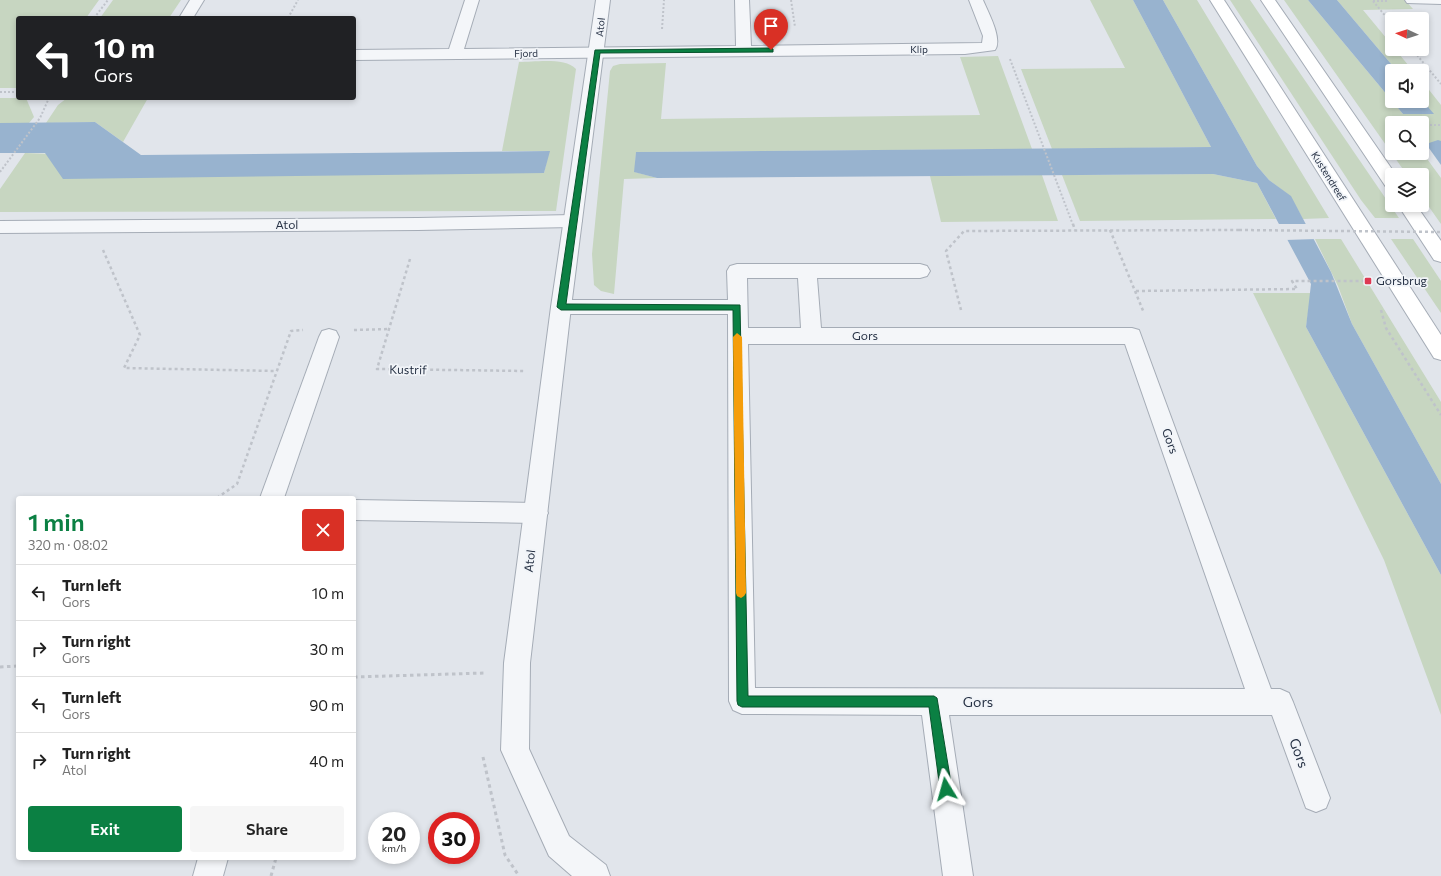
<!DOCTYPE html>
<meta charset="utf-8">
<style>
:root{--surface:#fff;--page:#f6f6f6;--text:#222;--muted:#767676;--line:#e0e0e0;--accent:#0b8043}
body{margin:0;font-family:Commissioner,sans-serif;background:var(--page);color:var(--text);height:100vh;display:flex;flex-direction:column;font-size:15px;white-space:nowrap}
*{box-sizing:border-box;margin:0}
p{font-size:13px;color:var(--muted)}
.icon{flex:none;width:22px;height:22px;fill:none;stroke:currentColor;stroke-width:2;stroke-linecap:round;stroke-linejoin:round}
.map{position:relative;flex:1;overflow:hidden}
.panel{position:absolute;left:16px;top:496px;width:340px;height:364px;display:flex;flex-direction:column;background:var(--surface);border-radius:4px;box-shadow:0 2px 6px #0003}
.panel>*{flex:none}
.banner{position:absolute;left:16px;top:16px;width:340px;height:84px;border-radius:4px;box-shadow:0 2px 6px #0003;background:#202124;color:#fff;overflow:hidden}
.needle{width:26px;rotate:273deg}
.fabs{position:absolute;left:1385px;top:12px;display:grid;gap:8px}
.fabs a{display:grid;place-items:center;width:44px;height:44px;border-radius:4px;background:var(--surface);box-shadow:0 2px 6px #0003;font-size:20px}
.speed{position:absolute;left:368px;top:812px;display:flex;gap:8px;font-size:20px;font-weight:700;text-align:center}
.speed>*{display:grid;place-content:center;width:52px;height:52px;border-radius:50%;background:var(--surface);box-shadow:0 2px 6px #0003;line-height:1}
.speed small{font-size:10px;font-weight:400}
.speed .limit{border:6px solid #d22;background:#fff;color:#111}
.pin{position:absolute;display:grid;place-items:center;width:34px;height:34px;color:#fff;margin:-41px -17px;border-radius:50% 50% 50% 0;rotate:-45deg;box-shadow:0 0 4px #0007}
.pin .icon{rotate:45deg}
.me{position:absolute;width:44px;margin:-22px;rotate:352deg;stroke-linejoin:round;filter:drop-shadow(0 0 3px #0008)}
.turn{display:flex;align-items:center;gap:14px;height:84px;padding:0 12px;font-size:18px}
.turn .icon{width:52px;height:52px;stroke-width:2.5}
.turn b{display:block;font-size:28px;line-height:34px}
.round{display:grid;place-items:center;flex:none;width:42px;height:42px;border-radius:4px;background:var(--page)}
.head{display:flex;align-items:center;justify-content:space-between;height:68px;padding:0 12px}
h1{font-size:24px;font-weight:600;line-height:30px;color:var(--accent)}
.cta{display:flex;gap:8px;margin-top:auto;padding:8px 12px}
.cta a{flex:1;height:46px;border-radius:4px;background:var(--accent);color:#fff;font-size:16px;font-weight:600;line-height:46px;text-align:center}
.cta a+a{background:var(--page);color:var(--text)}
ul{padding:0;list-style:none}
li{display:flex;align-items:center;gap:12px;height:56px;padding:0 12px;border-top:1px solid var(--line)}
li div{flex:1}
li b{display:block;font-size:15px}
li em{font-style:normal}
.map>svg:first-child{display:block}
.green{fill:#c7d6c1}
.water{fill:#98b3cf}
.pier{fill:#e1e5eb}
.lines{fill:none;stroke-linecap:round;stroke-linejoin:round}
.minor-casing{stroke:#a5acb6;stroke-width:2}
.tertiary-casing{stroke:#a5acb6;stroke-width:2}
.secondary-casing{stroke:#a5acb6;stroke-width:2}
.path-far2{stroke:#bfc3ca;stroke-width:2;stroke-dasharray:2 2;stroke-linecap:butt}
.path-far1{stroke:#bfc3ca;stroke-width:2.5;stroke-dasharray:3 3;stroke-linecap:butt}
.path{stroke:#bfc3ca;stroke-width:3;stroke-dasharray:3.5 3.5;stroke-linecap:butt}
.minor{fill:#f4f6f9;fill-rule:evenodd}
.tertiary{fill:#f4f6f9;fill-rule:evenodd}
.secondary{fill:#fff;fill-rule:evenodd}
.path-bridge{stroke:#bfc3ca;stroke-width:2.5;stroke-dasharray:3 3;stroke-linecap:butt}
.route{fill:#0b8043;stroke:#07532c}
.slow{fill:#f59e0b}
.poi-dot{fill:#de3952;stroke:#f1f4f8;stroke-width:1.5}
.labels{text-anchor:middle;stroke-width:3.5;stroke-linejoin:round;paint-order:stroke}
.far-street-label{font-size:10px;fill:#273245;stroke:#f1f4f8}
.street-label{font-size:12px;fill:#273245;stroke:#f1f4f8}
.poi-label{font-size:12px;fill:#273245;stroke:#f1f4f8;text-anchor:start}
.near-street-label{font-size:14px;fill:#273245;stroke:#f1f4f8}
</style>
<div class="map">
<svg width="1441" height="876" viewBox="0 0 1441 876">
<rect width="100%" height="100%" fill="#e1e5eb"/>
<g class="green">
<path d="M0,0h99l-13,18h-68v70h-18z"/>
<path d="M113,0h68l-12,18h-69z"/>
<path d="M1090,0h43l78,147 -159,2 -31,-80 104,-1z"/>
<path d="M1163,0h34l132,218 -26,1 -13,-23 -21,-16 -12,-14z"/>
<path d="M1230,0h20l149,218h-24l-14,-18z"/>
<path d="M1284,0h24l95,114h30l-11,-14v-19l19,24v40l-19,-1v-21h-30v30l30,-1 19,26v46l-19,-27v-22h-15z"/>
<path d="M1337,0h68l8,9 -50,1 29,35v4h3l18,22h-16z"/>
<path d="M998,56l34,93 -396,3 -1,20 22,6 -33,1 -10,115 -13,-3 -7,-6 -2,-31 18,-183 3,-5 7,-2 46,-1 -5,56 319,-4 -20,-58z"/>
<path d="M519,62c16,0 46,-5 57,7l-20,142 -556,1v-23l25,-36 519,20 5,-22h-47z"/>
<path d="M0,98h26l8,19 -5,6h-29z"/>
<path d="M67,98h81l-25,44 -28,-20 -49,1 12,-18z"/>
<path d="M1213,174l44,9 19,36 -196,2 -18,-46z"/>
<path d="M1042,175l16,46 -117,1 -11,-46z"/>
<path d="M1315,239h26l100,163v82l-89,-160 -14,-38z"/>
<path d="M1391,239h22l28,42v32z"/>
<path d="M1253,293h58l-5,34 135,248v140l-57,-155z"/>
</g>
<g class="water">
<path d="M1133,0h30l94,166 12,14 22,16 40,76 21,52 89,160v91l-135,-248 5,-43 -54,-101 -44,-9 -556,4 -23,-6 2,-20 575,-5z"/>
<path d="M1308,0h29l60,71h-5v30l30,-1 12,14h-31z"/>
<path d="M95,122l46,33 409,-4 -6,22 -481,6 -18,-26h-45v-30z"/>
<path d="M1438,140l3,1v24l-15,-21z"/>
</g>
<path class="pier" d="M1277,224h32l8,15 -32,1z"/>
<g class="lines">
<defs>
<g id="minor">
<path d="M190,0h14l-11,18h-14z"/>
<path d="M465,0h14l-15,49 272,-3 -1,-46h14l2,46 231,-3 1,-7 -14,-36h14c5,12 20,39 12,50l-30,4 -611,6v-10l95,-1z"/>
<path d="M1405,0h36v4l-34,-1z"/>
<path d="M573,215l6,1 3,5 -3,5 -6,1 -155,3 -418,3v-12l418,-3z"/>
<path d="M737,264h183l7,2 3,5 -3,5 -7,2h-103l4,50h311l7,2 132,359h9l9,4 4,9 37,96 -4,10 -10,4 -10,-4 -34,-93h-323l24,161h-30l-21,-161 -180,-1 -9,-4 -4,-9 -1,-387h-167l-7,-2 -3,-5 3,-5 7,-2h167l-1,-29 3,-5zM747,278h51l3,50h-53zM748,344h377l120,345 -490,-1z"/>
<path d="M329,329l7,2 3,6 -55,161h-24l59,-161 3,-6z"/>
<path d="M354,500l182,3 8,3 4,7 -4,7 -8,3 -182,-3z"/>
<path d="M198,858h30l-5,18h-30z"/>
</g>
<path id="tertiary" d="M596,0h14l-39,307 -41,356 -1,86 40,87 37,29 4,11h-38l-23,-20 -48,-106 3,-87 47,-356z"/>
<g id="secondary">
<path d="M1210,0h14l217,335v25l-7,-2z"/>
<path d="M1261,0h14l121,175h-4v14l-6,-2z"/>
<path d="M1398,205h18l25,36v21l-7,-2z"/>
</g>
</defs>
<use href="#minor" class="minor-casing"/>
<use href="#tertiary" class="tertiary-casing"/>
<use href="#secondary" class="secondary-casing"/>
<g class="path-far2">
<path d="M791,0l4,27"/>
<path d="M1373,1h16"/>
<path d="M1373,1l19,23"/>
<path d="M94,18l14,-18"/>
<path d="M288,18l10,-18"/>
<path d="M662,29l2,-29"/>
<path d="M1412,49l29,35"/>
<path d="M1010,59l63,166"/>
<path d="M0,92h18"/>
<path d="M1422,125h19"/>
<path d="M0,172l40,-54 9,-20"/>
</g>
<g class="path-far1">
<path d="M1073,224l2,6"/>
<path d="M1110,230l34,83"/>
<path d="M103,250l37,85 -16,33 152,3"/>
<path d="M410,259l-33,110 148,2"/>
<path d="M1136,291l161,-2 -5,-8h74"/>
<path d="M961,310l-15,-59 18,-20 275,-1"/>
<path d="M1381,310l5,18 55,87"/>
<path d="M354,330l36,-1"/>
<path d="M217,498l20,-14 54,-153 12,-1"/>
</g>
<g class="path">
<path d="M0,667l18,-1"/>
<path d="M354,677l131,-4"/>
<path d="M483,757l22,98 14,21"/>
<path d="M271,876l5,-18"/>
</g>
<use href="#minor" class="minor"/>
<use href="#tertiary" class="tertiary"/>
<use href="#secondary" class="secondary"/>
<path class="path-bridge" d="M1239,230l202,2"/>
</g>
<path class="route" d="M771,48l2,1v3l-173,1 -34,251 174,1 8,391h186l3,2 15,91 -2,4 -4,2 -4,-2 -2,-4 -11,-82h-187l-4,-2 -1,-4 -4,-391h-172l-4,-3 38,-257z"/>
<path class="slow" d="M737,333l5,4 4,256 -2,3 -3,2 -4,-2 -1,-3 -3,-256z"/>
<rect class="poi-dot" x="1364" y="277" width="8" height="8" rx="2"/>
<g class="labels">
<g class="far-street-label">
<text transform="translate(600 27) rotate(-84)" y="4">Atol</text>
<text x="919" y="53">Klip</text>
<text transform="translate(526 53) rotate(-1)" y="4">Fjord</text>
<text transform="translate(1329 176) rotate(58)" y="4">Kustendreef</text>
</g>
<g class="street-label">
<text x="287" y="229">Atol</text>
<text x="865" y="340">Gors</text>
<text transform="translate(408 370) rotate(1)" y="4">Kustrif</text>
<text transform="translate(1170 441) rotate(70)" y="4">Gors</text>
<text transform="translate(530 561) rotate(-83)" y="4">Atol</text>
</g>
<g class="poi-label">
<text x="1376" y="285">Gorsbrug</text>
</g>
<g class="near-street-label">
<text x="978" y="707">Gors</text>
<text transform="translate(1299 753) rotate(70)" y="5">Gors</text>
</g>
</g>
</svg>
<div class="fabs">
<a><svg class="needle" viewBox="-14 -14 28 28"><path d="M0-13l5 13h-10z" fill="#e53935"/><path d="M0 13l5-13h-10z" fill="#767676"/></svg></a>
<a><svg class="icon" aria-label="sound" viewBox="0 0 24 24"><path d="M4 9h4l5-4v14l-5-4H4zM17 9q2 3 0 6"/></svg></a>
<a><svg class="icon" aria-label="search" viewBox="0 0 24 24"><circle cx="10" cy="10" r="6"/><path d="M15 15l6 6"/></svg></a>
<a><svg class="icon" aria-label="layers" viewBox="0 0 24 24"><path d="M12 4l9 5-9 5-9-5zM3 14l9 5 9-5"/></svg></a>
</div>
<div class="speed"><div>20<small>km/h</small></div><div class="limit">30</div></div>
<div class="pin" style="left:771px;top:50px;background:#d93025"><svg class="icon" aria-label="arrive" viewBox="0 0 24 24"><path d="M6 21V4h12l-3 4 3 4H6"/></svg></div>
<svg class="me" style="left:946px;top:789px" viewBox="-20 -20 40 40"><path d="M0-17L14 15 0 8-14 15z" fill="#0b8043" stroke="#fff" stroke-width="4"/></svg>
<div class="banner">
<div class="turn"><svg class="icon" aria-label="left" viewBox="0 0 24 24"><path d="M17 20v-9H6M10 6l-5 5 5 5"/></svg><div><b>10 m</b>Gors</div></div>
</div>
<section class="panel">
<div class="head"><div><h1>1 min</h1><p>320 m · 08:02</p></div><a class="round" style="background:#d93025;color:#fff"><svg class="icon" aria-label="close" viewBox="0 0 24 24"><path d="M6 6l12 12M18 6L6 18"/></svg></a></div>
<ul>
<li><svg class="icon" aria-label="left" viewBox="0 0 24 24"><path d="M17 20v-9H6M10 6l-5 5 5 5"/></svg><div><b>Turn left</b><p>Gors</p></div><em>10 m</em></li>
<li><svg class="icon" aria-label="right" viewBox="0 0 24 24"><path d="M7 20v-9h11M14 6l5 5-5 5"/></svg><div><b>Turn right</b><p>Gors</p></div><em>30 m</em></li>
<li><svg class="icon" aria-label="left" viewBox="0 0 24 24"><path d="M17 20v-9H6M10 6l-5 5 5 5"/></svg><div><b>Turn left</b><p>Gors</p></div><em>90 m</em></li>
<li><svg class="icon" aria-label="right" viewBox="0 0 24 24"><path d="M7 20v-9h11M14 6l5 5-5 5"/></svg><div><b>Turn right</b><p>Atol</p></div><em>40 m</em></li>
</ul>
<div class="cta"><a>Exit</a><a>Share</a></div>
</section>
</div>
